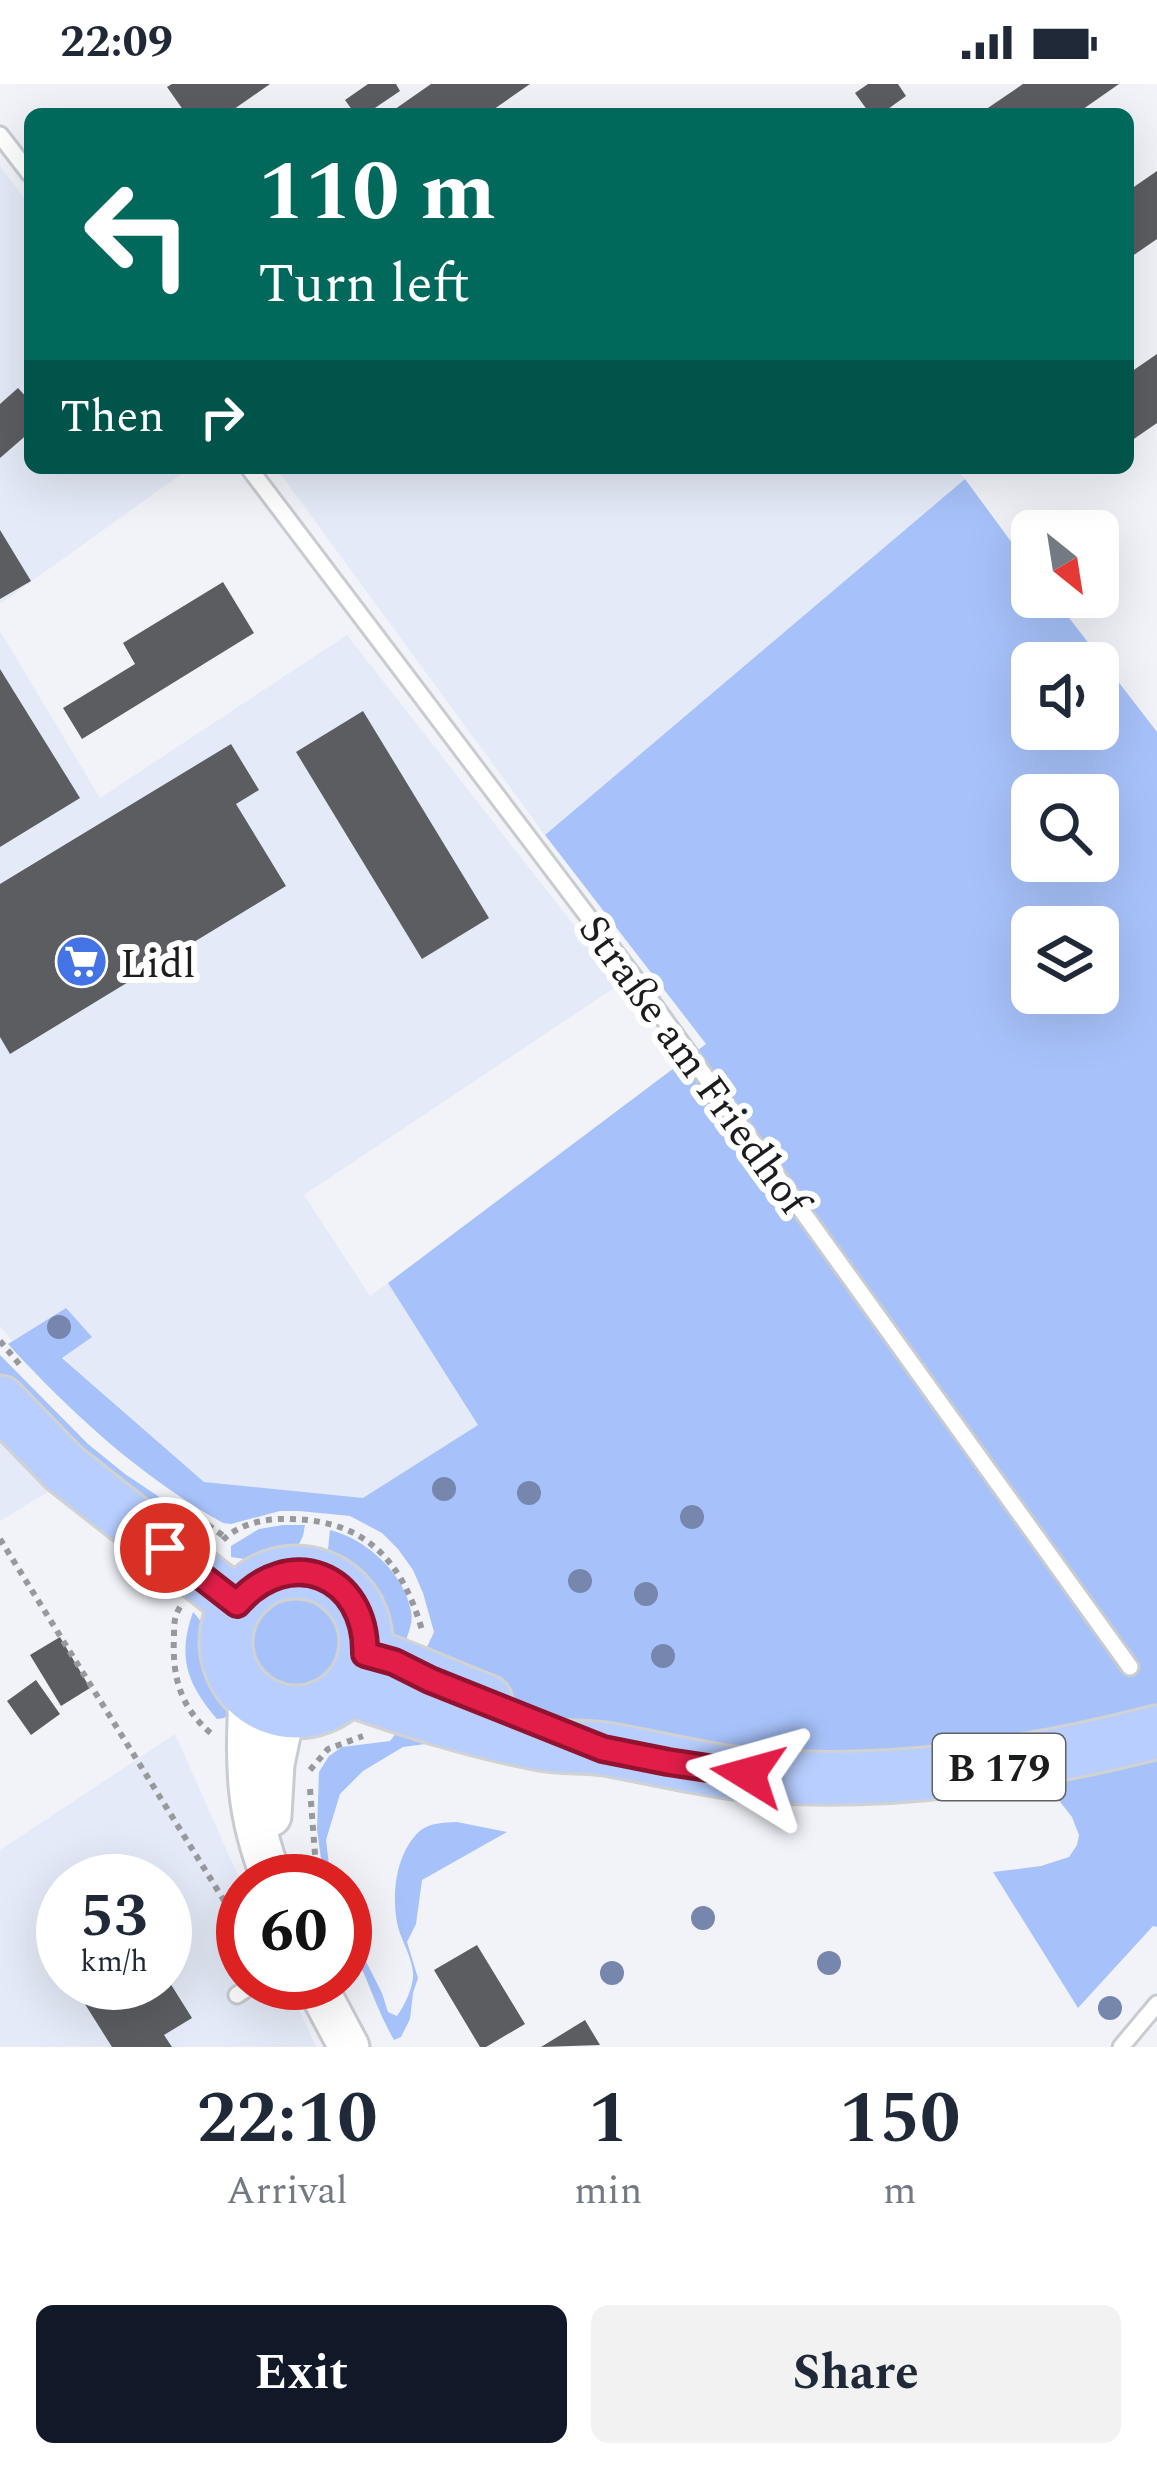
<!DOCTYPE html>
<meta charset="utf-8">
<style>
:root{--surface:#fff;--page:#f2f2f3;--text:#1f2937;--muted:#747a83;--accent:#111827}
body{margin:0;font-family:Spectral,serif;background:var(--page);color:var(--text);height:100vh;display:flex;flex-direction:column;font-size:45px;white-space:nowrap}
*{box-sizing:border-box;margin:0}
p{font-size:39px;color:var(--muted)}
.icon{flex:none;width:66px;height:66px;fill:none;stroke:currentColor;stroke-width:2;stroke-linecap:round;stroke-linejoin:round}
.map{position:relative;height:1963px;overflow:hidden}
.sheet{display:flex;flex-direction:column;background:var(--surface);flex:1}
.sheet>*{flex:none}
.guide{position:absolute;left:24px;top:24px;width:1110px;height:366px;border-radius:18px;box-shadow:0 12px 48px #0002;background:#00695c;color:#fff;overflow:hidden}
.needle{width:78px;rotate:150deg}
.controls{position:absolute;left:1011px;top:426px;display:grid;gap:24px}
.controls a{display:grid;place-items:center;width:108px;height:108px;border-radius:18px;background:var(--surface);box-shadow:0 12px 48px #0002;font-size:60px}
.speed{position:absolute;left:36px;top:1770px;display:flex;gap:24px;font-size:60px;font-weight:700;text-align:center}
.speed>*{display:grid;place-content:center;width:156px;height:156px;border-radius:50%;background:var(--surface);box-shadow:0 12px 48px #0002;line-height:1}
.speed small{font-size:30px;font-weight:400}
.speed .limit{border:18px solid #d22;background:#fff;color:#111}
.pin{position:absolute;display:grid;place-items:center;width:102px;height:102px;color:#fff;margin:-51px;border:6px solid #fff;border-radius:50%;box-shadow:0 3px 12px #0007}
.me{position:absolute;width:132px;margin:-66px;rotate:278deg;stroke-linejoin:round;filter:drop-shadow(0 0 9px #0008)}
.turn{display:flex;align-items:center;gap:42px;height:252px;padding:0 36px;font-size:54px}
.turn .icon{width:156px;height:156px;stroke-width:2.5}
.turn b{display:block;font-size:84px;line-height:102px}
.then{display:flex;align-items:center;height:114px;padding:0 36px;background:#0003;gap:24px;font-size:45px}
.eta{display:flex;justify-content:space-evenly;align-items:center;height:204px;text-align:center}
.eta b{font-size:72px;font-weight:700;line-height:84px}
.cta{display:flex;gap:24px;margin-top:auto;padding:24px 36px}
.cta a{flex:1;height:138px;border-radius:18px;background:var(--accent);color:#fff;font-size:48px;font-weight:700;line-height:138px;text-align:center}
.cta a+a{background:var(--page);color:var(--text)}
.status{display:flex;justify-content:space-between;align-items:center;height:84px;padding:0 60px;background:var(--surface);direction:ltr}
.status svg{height:33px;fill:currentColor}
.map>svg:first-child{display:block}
.built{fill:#e4eaf7;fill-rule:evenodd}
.green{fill:#a7c2fa;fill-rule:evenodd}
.building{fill:#5b5d61}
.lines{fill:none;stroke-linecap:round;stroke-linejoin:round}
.service-casing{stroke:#c8cbd0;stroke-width:21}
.tertiary-casing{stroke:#c8cbd0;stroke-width:45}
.primary-casing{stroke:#d1d2d2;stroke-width:57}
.path{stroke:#97999d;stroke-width:6;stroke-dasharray:6 6;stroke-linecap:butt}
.service{stroke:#fff;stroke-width:15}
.tertiary{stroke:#fff;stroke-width:39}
.primary{stroke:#b7cefe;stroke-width:51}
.tree{fill:#7686ad}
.route-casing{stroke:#92132f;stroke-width:30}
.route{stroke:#e11d48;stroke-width:21}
.labels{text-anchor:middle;stroke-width:12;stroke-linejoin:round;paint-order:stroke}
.shield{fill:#fff;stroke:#5f6062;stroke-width:3}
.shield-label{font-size:39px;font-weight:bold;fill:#1b1c1e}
.poi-label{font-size:42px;fill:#1b1c1e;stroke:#fff;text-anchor:start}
.street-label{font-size:42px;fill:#1b1c1e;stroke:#fff}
</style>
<div class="status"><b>22:09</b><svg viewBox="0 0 49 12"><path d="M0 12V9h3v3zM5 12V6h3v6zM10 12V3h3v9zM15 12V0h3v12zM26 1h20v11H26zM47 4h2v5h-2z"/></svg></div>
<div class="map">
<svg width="1157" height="1963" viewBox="0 0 1157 1963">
<rect width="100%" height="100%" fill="#f1f3f9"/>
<g class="built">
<path d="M0,82l30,40v262h160l-190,136z"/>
<path d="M276,384h680l9,11 -420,356z"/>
<path d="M0,547l100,167 247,-163 273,349 -316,211 66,101 18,-13 91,142 -116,74 -159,-17 -142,-125 4,-49 -54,33 -12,-15z"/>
<path d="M0,1358l48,50 -48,29z"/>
<path d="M175,1650l68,153v96h44l29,64h-316v-197zM63,1797h102v102h-102z"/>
</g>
<g class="green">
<path d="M965,395l67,91v27h21l104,135v976l-167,37 -129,10 -126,-4 -166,-29 -57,-21 -91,-41 13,-28 -11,-39 -10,-23 -15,-21 -16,-16 -32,-17 -51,-5h-19l-49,13 -8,-1c-82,-46 -152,-110 -215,-179l58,-36 26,29 -30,21 142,124 159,16 115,-73 -90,-142 318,-239 -161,-209zM1032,579h66v66h-66zM1032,711h66v66h-66zM1032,843h66v66h-66z"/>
<path d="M0,1271l88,89 37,30 79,53 9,12 -1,10c-81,-41 -148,-108 -212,-172z"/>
<path d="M283,1441h22l-2,11 -9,18 -36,7 -27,-4v-11l28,-17z"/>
<path d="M330,1446c36,9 74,43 81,81 3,12 -5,27 -8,39 -13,-14 -19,-27 -25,-44 -7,-22 -32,-37 -51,-47z"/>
<circle cx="298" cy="1558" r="48"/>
<path d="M193,1528c16,15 15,37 19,57l4,3 16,32v8l-8,6 -7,1c-30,-35 -40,-62 -24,-107z"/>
<path d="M397,1648l211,39 549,-22v178l-4,-1 -75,82 -85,-136 48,-6 28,-9 8,-12 2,-10 -7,-18 -15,-19 -20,-11 -133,15 -135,3 -86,-12 -250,-50 -30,4 -40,24 -23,23 -14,46 5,41h-7l-7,-52 2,-57 10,-16 13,-9 48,-6z"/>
<path d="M457,1738l50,10 -85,48 -6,44 -9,18 11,36 -5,15 -3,26 -9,18 -7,3c-12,-21 -20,-42 -29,-64 -9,-21 -20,-34 -20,-56l37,73 6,19 9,4c8,-11 17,-30 16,-43 -1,-16 -11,-31 -15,-46 -7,-30 -3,-75 23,-97 11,-8 24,-7 36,-8z"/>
</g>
<g class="building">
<path d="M172,0h98l-43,30h-41l-19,-27z"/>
<path d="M368,0h28l4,7 -34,23h-11l-10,-14z"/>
<path d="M431,0h99l-43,30h-99z"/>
<path d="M868,0h30l8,12 -25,18h-11l-15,-21z"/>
<path d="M1023,0h96l-43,30h-97z"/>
<path d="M1157,87v68l-29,20v-68z"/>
<path d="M1157,270v69l-29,20v-69z"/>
<path d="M18,304l12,13v31l-30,26v-54z"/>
<path d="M0,446l31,51 -31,18z"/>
<path d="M223,498l31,51 -172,106 -19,-31 72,-44 -12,-21z"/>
<path d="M0,585l80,129 -80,49z"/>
<path d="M363,627l126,207 -67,41 -126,-207z"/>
<path d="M231,660l28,46 -23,14 50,82 -276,168 -10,-17v-153z"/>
<path d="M60,1553l30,51 -29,18 -31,-51z"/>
<path d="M36,1596l24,34 -29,21 -24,-34z"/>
<path d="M477,1861l48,79 -39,23h-6l-46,-77z"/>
<path d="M165,1891l27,43 -28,17 8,12h-60l-34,-54 16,-10h71z"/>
<path d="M585,1936l15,25 -59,2z"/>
</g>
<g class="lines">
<defs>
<g id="service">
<path d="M0,51l30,39"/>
<path d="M249,384l384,508 497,691"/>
<path d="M237,1911l18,-12"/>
<path d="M1121,1963l36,-43"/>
</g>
<g id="tertiary">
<path d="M249,1610c-3,73 -4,118 24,187"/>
<path d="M271,1732l3,-52 11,-53"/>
<path d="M315,1899l34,64"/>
</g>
<g id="primary">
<path d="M0,1318l64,66 173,136"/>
<circle cx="296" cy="1558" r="70"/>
<path d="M365,1570c41,12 80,32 121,47"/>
<path d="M348,1605c63,22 128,43 193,55 21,4 43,2 64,5 48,8 96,21 144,26 139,12 274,-9 408,-43"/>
</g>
</defs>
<use href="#service" class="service-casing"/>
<use href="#tertiary" class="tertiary-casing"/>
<use href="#primary" class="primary-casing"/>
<g class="path">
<path d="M0,1257l20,24"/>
<path d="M198,1434l27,19"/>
<path d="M0,1455l243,392"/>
<path d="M223,1456c17,-17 44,-22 69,-21 74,2 110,42 130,111"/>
<path d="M180,1523c-6,10 -6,17 -6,29 -2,41 6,72 39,99"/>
<path d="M310,1686l18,-21 35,-13"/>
<path d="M310,1705l7,92"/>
</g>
<use href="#service" class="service"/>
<use href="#tertiary" class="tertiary"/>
<use href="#primary" class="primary"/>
</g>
<g class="tree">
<circle cx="59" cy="1243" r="12"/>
<circle cx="444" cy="1405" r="12"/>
<circle cx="529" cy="1409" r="12"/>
<circle cx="692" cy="1433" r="12"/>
<circle cx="580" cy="1497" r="12"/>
<circle cx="646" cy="1510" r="12"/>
<circle cx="663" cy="1572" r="12"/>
<circle cx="703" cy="1834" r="12"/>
<circle cx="829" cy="1879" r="12"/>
<circle cx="612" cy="1889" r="12"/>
<circle cx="1110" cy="1924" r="12"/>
</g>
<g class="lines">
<defs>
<path id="route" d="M165,1464l72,56c52,-60 130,-30 128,50l29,8 36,18 173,69 65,13 80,12"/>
</defs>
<use href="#route" class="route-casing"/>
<use href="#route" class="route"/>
</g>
<defs>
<symbol id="supermarket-disc" viewBox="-11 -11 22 22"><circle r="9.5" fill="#4373e4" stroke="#fff"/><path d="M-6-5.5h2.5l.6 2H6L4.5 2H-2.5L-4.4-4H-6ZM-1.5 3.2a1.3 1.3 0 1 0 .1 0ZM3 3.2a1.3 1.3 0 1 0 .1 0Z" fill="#fff"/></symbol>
</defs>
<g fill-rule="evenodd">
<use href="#supermarket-disc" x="52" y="848" width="59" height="59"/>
</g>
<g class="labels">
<rect class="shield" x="933" y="1650" width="132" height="66" rx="9"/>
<g class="shield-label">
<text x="999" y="1697">B 179</text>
</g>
<g class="poi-label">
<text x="120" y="893">Lidl</text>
</g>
<g class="street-label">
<text transform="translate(695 980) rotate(54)" y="15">Straße am Friedhof</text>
</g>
</g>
</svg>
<div class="controls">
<a><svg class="needle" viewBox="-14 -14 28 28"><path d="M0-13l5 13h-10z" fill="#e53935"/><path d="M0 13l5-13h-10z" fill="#747a83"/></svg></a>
<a><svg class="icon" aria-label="sound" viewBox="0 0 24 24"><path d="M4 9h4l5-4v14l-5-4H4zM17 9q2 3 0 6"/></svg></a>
<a><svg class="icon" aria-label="search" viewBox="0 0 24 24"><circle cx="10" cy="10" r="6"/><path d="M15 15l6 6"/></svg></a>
<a><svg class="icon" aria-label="layers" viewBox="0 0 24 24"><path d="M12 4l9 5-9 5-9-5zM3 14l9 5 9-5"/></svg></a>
</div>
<div class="speed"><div>53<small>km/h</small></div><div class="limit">60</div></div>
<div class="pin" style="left:165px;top:1464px;background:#d93025"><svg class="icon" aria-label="arrive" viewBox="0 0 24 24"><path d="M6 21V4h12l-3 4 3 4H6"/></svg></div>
<svg class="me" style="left:748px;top:1690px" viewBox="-20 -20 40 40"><path d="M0-17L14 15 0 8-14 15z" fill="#e11d48" stroke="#fff" stroke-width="4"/></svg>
<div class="guide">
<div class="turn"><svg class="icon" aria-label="left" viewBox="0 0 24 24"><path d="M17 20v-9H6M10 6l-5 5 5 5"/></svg><div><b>110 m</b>Turn left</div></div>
<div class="then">Then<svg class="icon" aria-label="right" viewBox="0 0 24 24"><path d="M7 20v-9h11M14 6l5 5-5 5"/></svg></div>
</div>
</div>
<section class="sheet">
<div class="eta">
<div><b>22:10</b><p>Arrival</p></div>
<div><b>1</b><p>min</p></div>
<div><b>150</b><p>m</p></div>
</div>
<div class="cta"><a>Exit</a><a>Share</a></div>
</section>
